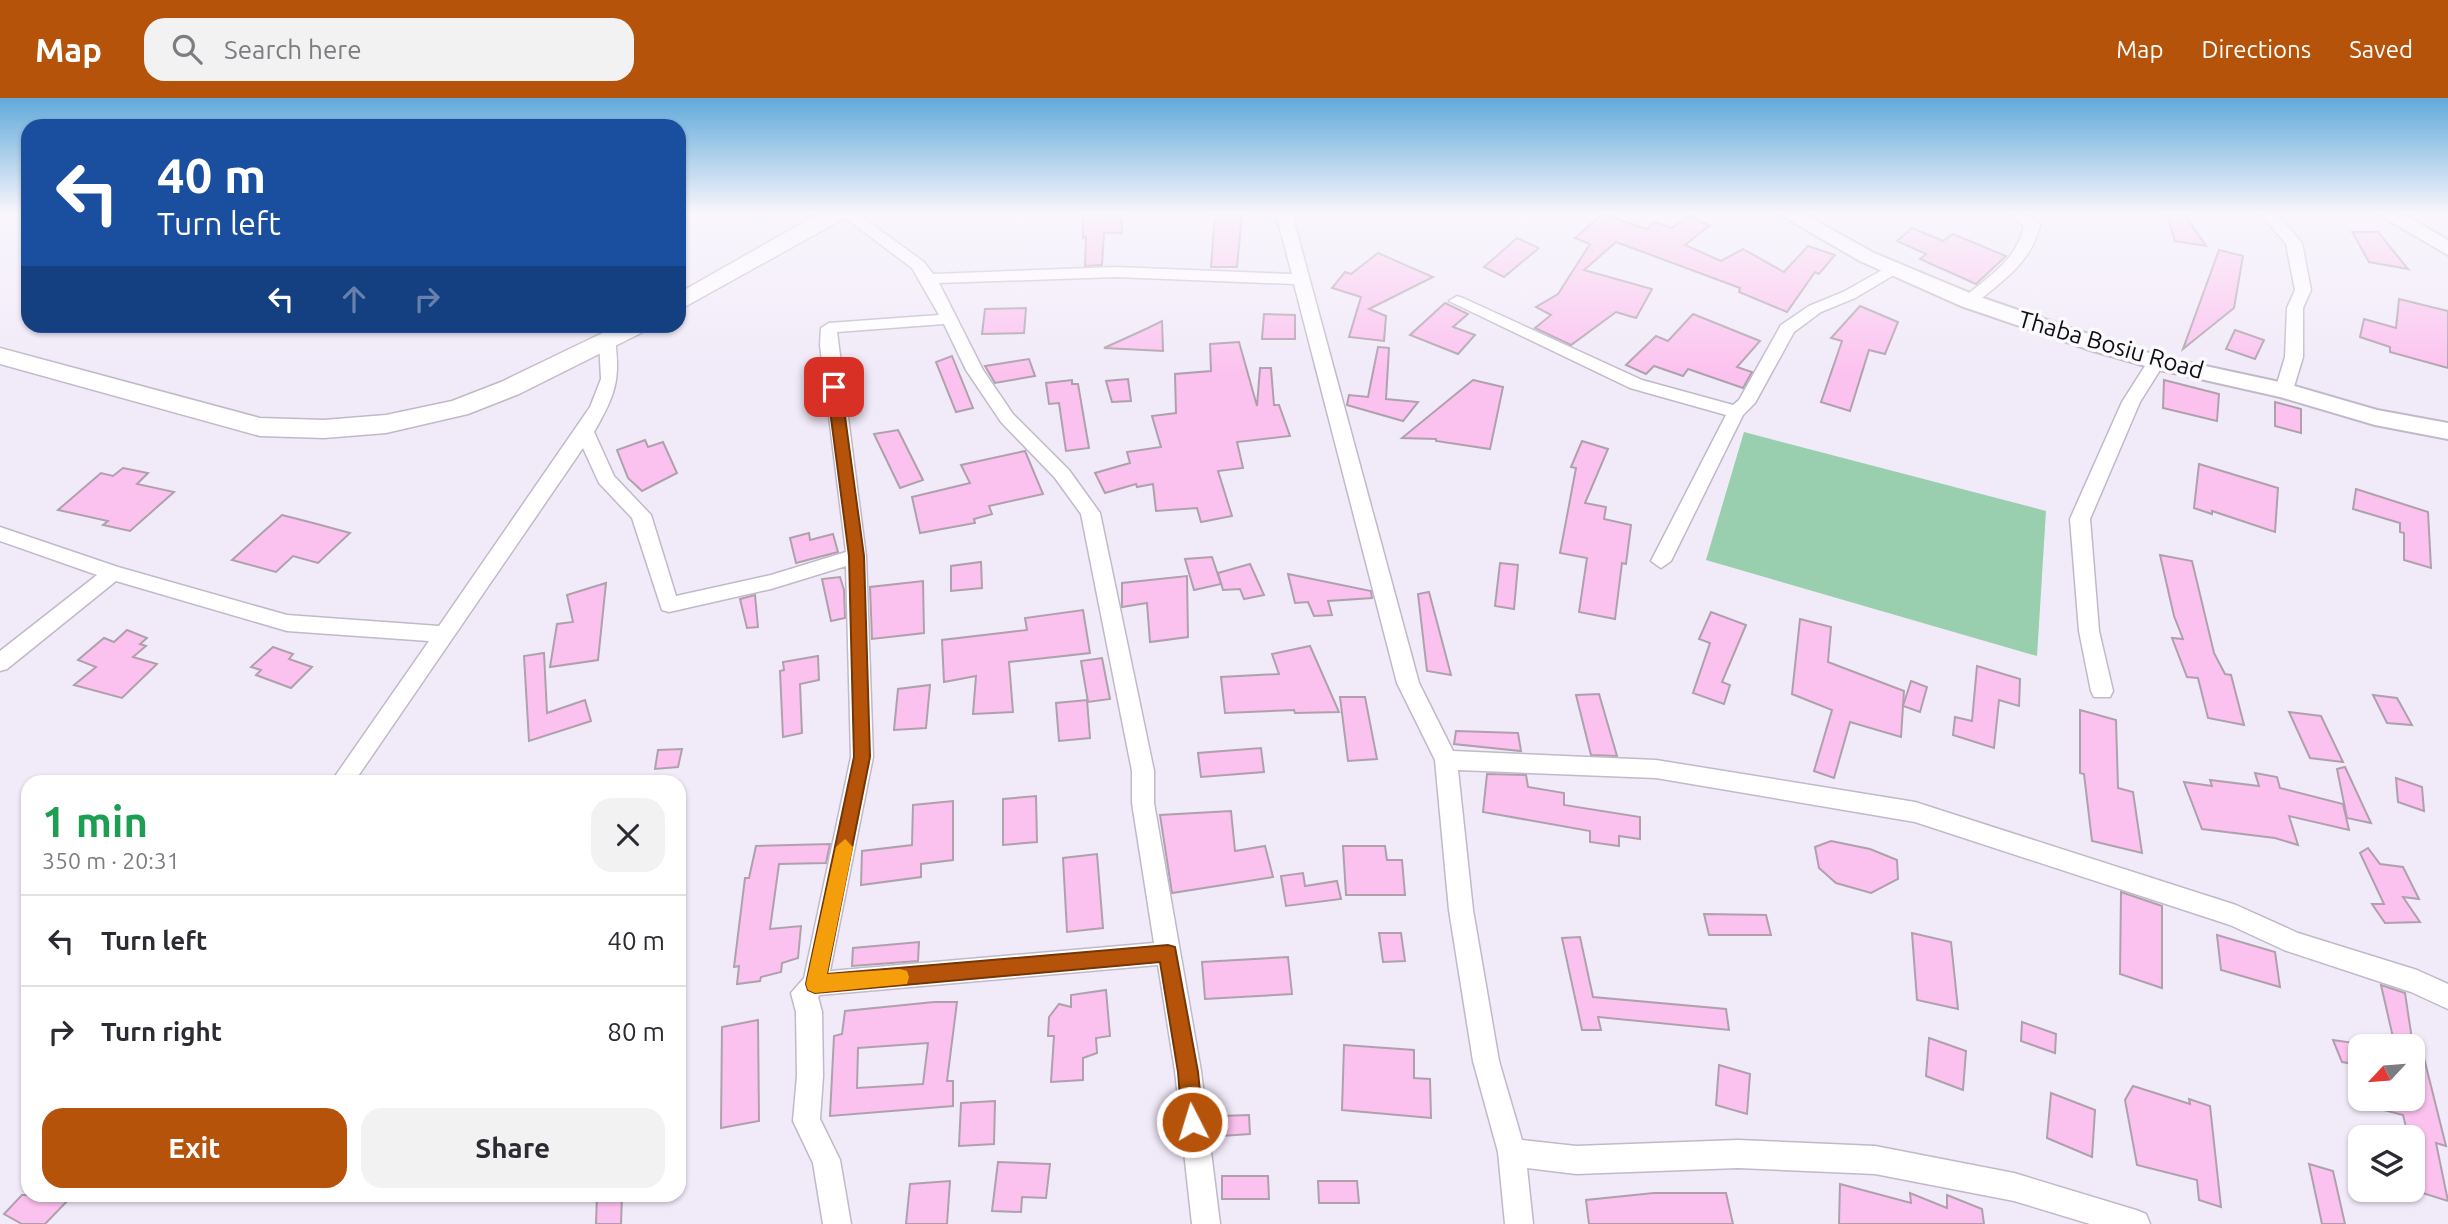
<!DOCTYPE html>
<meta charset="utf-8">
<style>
:root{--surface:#fff;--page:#f2f2f3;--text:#2b2b33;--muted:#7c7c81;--line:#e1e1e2;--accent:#b45309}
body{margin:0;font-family:Ubuntu,sans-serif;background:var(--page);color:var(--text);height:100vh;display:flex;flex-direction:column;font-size:26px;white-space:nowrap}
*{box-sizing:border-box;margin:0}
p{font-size:23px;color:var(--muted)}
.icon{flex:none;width:38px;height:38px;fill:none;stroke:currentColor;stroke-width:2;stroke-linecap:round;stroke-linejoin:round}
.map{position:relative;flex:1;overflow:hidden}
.drawer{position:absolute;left:21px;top:677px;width:665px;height:427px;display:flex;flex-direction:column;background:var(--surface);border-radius:21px;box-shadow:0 2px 5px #0004}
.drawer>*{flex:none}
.top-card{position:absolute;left:21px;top:21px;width:665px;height:214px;border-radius:21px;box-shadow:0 2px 5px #0004;background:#1a4fa0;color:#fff;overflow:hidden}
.needle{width:46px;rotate:244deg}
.controls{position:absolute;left:2348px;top:936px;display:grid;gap:14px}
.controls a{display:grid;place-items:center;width:77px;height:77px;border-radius:14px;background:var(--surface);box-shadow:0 2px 5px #0004;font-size:35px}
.pin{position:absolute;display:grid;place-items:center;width:60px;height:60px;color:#fff;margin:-30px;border-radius:14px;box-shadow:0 4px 10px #0006}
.me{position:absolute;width:77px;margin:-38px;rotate:355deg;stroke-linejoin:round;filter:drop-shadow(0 0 5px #0008)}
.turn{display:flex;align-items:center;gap:24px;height:147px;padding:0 21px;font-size:32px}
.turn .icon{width:91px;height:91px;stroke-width:2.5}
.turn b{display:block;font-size:49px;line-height:60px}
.lanes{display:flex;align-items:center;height:66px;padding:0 21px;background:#0003;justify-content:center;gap:35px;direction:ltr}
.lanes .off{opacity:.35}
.round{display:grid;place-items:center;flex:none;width:74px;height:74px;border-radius:21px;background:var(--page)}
.headline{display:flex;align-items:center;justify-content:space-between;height:119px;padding:0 21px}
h1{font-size:42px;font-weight:700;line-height:52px;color:#1e9e55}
.action{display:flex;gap:14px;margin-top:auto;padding:14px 21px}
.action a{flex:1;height:80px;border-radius:21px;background:var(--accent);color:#fff;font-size:28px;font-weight:700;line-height:80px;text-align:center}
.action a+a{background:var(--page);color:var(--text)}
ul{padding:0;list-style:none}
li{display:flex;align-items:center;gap:21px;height:91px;padding:0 21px;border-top:2px solid var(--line)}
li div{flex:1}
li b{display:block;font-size:26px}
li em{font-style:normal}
header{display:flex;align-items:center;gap:42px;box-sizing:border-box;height:98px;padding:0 35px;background:var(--accent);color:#fff}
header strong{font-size:33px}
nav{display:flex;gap:38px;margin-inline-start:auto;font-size:24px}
.search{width:490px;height:63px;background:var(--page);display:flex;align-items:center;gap:18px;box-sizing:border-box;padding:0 24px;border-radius:21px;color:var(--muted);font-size:26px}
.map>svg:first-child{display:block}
.green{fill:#99cfae}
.building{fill:#fcc2ef;stroke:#afa1ac;stroke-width:2;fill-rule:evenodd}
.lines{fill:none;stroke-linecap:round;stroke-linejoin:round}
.minor-casing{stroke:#c1b9c8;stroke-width:3}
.tertiary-casing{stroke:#c1b9c8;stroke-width:4}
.secondary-casing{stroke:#c1b9c8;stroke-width:3}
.minor{fill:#fff;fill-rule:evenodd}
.tertiary{fill:#fff;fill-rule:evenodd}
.secondary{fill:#fff;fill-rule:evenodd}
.route{fill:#b45309;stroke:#753606;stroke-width:2}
.slow{fill:#f59e0b}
.labels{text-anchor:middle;stroke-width:7;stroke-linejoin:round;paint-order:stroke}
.street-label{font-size:24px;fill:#120f14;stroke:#fbfafd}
</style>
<header>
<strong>Map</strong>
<div class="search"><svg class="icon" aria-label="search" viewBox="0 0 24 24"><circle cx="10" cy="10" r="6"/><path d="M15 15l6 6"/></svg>Search here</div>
<nav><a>Map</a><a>Directions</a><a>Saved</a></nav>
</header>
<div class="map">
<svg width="2448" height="1126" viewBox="0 0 2448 1126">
<rect width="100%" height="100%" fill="#f1eaf9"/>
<path class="green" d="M1744,334l302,79 -9,145 -331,-96z"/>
<g class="building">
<path d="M1083,116h38l1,19h-18l-2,32 -17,1 1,-29 -3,1z"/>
<path d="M1215,116h27l-5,53h-26z"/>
<path d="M1602,116l45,15 7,-7 18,6 16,-12 22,9 -25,20 36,16 22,-12 41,23 24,-26 27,9 -16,19 -4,-2 -28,40 -48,-20 1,-4 -124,-46 -32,28 68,19 -16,29 -20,-6 -45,33 -36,-17 16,-13 -15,-8 22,-13 32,-50 -15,-6z"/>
<path d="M2167,116h17l22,32 -31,-5z"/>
<path d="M1912,130l31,13 10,-7 53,22 -30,28 -56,-25 6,-5 -29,-13z"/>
<path d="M2352,134h26l30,37 -39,-7z"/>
<path d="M1517,140l22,10 -35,29 -20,-10z"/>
<path d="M2219,152l24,6 -9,52 -51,41z"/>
<path d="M1378,155l55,24 -64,32 17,7 -2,25 -35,-4 12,-40 -29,-9 13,-16 6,2z"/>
<path d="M2399,201l49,12v57l-58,-16v-5l-30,-10 4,-18 32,9z"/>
<path d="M1445,205l23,11 -15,13 22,8 -17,19 -48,-19z"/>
<path d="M1860,208l38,16 -13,32 -16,-4 -19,61 -29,-9 21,-61 -11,-3z"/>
<path d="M1026,210l-2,25 -42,1 3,-25z"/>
<path d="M1264,216l31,1v24h-33z"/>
<path d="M1693,216l67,27 -23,26 15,5 -9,16 -55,-19 -5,7 -29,-10 -8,8 -20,-9 30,-29 12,5z"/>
<path d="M1162,223l1,30 -59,-3 44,-20z"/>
<path d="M2235,232l29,10 -9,19 -29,-10z"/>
<path d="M1239,244l18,64 3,-38h11l3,37h5l11,31 -53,6 6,26 -25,3 14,45 -31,6 -4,-14 -41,3 -3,-27 -16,3 -1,-3 -31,9 -10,-20 35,-10 -3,-11 34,-5 -9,-31 24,-3 -1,-39 36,-3 -1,-27z"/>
<path d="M1378,249l11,1 -3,51 32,3 -15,19 -56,-16 2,-10 19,2z"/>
<path d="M952,258l21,52 -17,4 -20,-50z"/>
<path d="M1029,261l6,17 -40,7 -10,-17z"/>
<path d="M1128,281l3,22 -19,1 -6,-21z"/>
<path d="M1072,282v4h6l11,64 -23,3 -7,-48 -10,1 -3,-21z"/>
<path d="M1473,282l30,7 -13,62 -54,-8v-2l-34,-1z"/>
<path d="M2164,282l55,14 -2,27 -54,-13z"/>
<path d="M2275,304l26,7v24l-26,-7z"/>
<path d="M898,332l25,50 -23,8 -26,-54z"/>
<path d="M645,342l3,7 15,-5 14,31 -35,18 -14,-13 -11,-28z"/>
<path d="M1582,343l26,8 -23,54 21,4 -2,12 27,6 -5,39 -4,-1 -7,56 -36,-7 8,-54 -27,-5 16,-85 -5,-1z"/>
<path d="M1025,353l18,43 -54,12 3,8 -18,5 1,4 -55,10 -8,-36 58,-14 -9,-18z"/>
<path d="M2199,366l79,24 -3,44 -63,-21v3l-18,-6z"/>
<path d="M123,370l25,5 -11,11 37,8 -44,39 -27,-6 5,-4 -50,-11 43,-37 12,3z"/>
<path d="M2356,391l72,23 3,56 -27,-8v-27l-4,-1v-9l-47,-14z"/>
<path d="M282,417l35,9 33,9 -32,30 -25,-7 -17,16 -44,-12z"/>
<path d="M809,435l1,7 23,-6 5,18 -42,11 -6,-25z"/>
<path d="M2160,457l32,6 22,92 11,21 6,1 13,50 -36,-7 -10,-40 -11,-1 -15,-39 11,1 -9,-23z"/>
<path d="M1212,459l9,27 -27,6 -9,-31z"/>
<path d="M981,464l1,26 -31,3v-25z"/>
<path d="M1500,465l18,2 -4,44 -19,-3z"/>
<path d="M1250,466l14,31 -20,4 -4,-10 -17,1 -5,-17z"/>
<path d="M1288,476l83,17 1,7 -44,3 4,14 -18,1 -6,-14 -13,1z"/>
<path d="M1187,478l1,61 -38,5 -3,-39 -25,4v-24z"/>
<path d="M840,479l4,13 1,28 -14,3 -9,-42z"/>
<path d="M923,483l1,52 -52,6 -2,-52z"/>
<path d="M606,485l-8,77 -48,7 7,-43 16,-2 -6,-27z"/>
<path d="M1429,494l22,83 -24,-4 -9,-77z"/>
<path d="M755,497l3,32 -11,1 -7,-29z"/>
<path d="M1083,512l7,43 -81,9 4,50 -40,2 3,-38 -32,6 -2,-42 85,-10 -2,-12z"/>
<path d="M1711,514l35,13 -24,57 8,3 -6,19 -31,-11 17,-50 -11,-4z"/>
<path d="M1800,521l31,8 -3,35 76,29 -3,46 -51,-15 -16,56 -20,-7 18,-61 -40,-16z"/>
<path d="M127,532l20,8 -7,6 6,2 -13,11 24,7 -35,34 -48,-13 22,-18 -18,-7 26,-22 10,4z"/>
<path d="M1310,548l29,66 -44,1 -1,-3 -69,3 -4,-36 58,-3 -7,-20z"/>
<path d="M273,549l20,7 -4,5 23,8 -21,21 -35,-13 5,-5 -10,-3z"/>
<path d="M544,555l3,60 38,-13 6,21 -62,20 -5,-85z"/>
<path d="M818,558l1,24 -19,4 2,49 -19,4 -3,-66 4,-1 -1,-8z"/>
<path d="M1102,560l8,41 -22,3 -7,-41z"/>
<path d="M1977,568l43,13 -1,27 -20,-6 -5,48 -41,-13 2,-18 17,4z"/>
<path d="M1911,583l16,6 -7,25 -17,-6z"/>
<path d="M930,587l-4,43 -32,2 4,-41z"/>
<path d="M1599,596l18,62 -26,-1 -15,-60z"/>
<path d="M2373,597l24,3 15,27 -25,-2z"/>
<path d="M1340,599h25l12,62 -29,2z"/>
<path d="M1087,602l3,38 -31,3 -3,-38z"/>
<path d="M2080,612l36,10 2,68 15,4 9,61 -50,-12 -8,-67 -4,-1z"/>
<path d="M2289,614l32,4 22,46 -33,-4z"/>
<path d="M1456,633l62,2 3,18 -67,-7z"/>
<path d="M1261,650l3,24 -63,5 -3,-24z"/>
<path d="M682,651l-4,18 -23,2 3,-19z"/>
<path d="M2345,669l26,56 -24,-5 -10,-49z"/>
<path d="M2255,675l22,4 3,11 63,16 6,26 -60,-14 9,29 -23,-7 -73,-9 -18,-47 28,4 -2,-6 49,6z"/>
<path d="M1487,676l39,1 2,12 36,6v12l76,12v22l-21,-3v10l-29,-4v-11l-107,-19z"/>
<path d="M2396,680l26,9 2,24 -26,-9z"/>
<path d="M1036,698l1,46 -34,3v-46z"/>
<path d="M953,703v59l-32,4v13l-60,8 1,-34 50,-6 1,-40z"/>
<path d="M1231,713l4,40 30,-5 8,31 -101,16 -12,-78z"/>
<path d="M1831,743l39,8 27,11 1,19 -27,14 -35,-10 -17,-15 -4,-21z"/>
<path d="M830,746l-4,19 -47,1 -9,65 31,-3 -3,32 -16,5 -1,9 -20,5 -1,4 -23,3 2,-18 -5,1 11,-89h4l7,-32z"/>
<path d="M1343,748h42l2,14h15l3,35h-59z"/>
<path d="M2368,750l12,16 23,3 16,32 -16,-2 17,25 -35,1 -13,-19h12l-24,-51z"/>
<path d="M1097,756l6,74 -36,4 -4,-74z"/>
<path d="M1303,775l2,13 32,-5 4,18 -55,7 -5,-30z"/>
<path d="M2121,794l41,14v82l-42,-14z"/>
<path d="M1704,816l62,1 5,20h-62z"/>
<path d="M1379,835h22l4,28 -22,1z"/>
<path d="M1912,835l39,9 7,67 -41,-9z"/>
<path d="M2217,837l58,17 5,35 -59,-17z"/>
<path d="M1580,839l13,60 133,12 3,21 -131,-13 3,13h-19l-20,-92z"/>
<path d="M919,844l-1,19 -66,5 1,-18z"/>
<path d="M1288,859l4,37 -87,5 -3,-37z"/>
<path d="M2381,887l24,8 8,53h-18z"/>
<path d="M1106,892l4,46 -14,2 1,15 -14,5v22l-32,2 3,-46h-6l1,-19 10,-13 12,3v-12z"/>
<path d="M934,904h23l-10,79h6v25l-123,10 4,-80 8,-2 3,-23zM928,945l-5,41 -66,4 1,-40z"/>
<path d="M758,922l1,101 -38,7 1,-101z"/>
<path d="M2022,924l34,12 -1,19 -34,-12z"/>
<path d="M1929,940l37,13 -3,39 -37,-14z"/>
<path d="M2333,942l28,4v21l-19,-3z"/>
<path d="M2413,944h7l26,104 -10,-3 12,58 -35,-11v-54l-5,-1 -5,-20 -38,-10 1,-6h47z"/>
<path d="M1344,947l70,5v28l16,1 1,39 -89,-8z"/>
<path d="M1719,967l31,9 -3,40 -31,-9z"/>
<path d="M2133,988l57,18 -1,-5 21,7 11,101 -22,-7 -2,-20 -60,-15 -12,-65z"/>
<path d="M2051,995l44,17 -3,47 -45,-19z"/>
<path d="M995,1003l-1,43 -35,2 2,-43z"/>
<path d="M1249,1017l1,19 -29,2 -1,-20z"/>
<path d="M998,1064l52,2 -4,34 -24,-1 -1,15 -29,-1z"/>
<path d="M2309,1066l24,7 12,53h-23z"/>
<path d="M1222,1078h46l1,23h-47z"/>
<path d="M950,1083l-3,43h-41l4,-40z"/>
<path d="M1318,1083h39l2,22h-40z"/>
<path d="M1840,1086l71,19 -1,-10 37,15v-13l35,14 2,15h-145z"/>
<path d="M1654,1095h72l7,31h-144l-3,-24z"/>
<path d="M22,1097h51l-28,29h-23l-18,-10z"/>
<path d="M597,1097h25l-1,29h-25z"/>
</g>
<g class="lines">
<defs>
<g id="minor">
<path d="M840,116h18l66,48 9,12 183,-7 176,7 -16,-60h16l127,469 34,68 203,9 259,42 321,103 62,28 119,37 31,14v25l-37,-17 -127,-42 -54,-25 -315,-103 -259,-44 -198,-8 15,140 26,151 23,79 54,6 162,-6 137,6 139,27 122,37 10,4 4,10h-60l-76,-23 -139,-27 -137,-6 -162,6 -49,-6 6,56h-28l-7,-72 -25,-91 -24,-151 -14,-150 -38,-77 -103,-399 -178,-7 -177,6 44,87 30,44 56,56 31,43 54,258v32l47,268 19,153h-28l-17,-153 -17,-106 -338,30 -2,2 4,15 1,64 -3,43 20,41 11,64h-28l-10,-61 -20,-42 4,-45 -1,-64 -5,-19 13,-15 47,-221 -5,-191 -75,23 -102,23 -7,-2 -30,-92 -33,-35 -16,-35 -229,334h-23l98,-141 -142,-10 -171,-50 -109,88 -7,2v-20l97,-76 -97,-34v-14l118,40 169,48 152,11 151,-219 11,-28 -2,-39 8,-5 8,5c6,41 -1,57 -21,92l20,44 37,39 25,81 95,-21 75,-23 -26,-207 1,-17 8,-5 110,-8 -27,-47zM944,226l22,46 35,52 54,56 26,36 51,257v32l22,140 -324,28 43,-214 -7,-201 -29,-224z"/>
<path d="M2010,116h17l13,11c-8,37 -38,56 -65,79h-12v-6c25,-21 54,-38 61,-72z"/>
<path d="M2261,116h16l25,29 9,47 -8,18v49l-10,33 -9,6 -9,-6 10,-33 2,-49 8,-18 -9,-46z"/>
<path d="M1893,166l6,2v6l-44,26 -34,14 -27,20 -39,71 -12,12 -72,146 -10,7 -10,-7 75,-146 -96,-27 -181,-87 8,-5 6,2 179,82 91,25 6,-5 42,-75 28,-19 34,-14z"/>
<path d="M2156,259l9,5 -25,40 -50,117 9,112 14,60 -3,6h-16l-3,-6 -12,-60 -9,-112 52,-117 28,-44z"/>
</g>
<g id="tertiary">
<path d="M1779,116h25l70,39 103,43 129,44 53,16 125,27 93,27 71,13v16l-73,-14 -95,-28 -124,-28 -66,-19 -129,-44 -101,-45z"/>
<path d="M2378,116h25l45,26v15z"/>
</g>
<g id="secondary">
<path d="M818,116h28l-3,5 -164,91v-17z"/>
<path d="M617,228h31l-3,5 -126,63 -51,20 -82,19 -62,5 -64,-2 -260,-72v-16l260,70 64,2 62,-5 66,-14 49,-19z"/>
</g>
</defs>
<use href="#minor" class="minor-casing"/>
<use href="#tertiary" class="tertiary-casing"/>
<use href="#secondary" class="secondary-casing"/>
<use href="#minor" class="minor"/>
<use href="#tertiary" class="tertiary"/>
<use href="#secondary" class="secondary"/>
</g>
<linearGradient id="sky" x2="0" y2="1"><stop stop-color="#61aada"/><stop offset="0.42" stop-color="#f9f6fc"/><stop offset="1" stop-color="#f9f6fc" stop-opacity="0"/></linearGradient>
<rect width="2448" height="274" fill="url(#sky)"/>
<path class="route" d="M834,285l7,4 23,169 6,201 -43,217 341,-29 7,2 23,125 5,50 -3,7 -8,3 -7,-3 -3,-7 -4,-50 -18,-110 -345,31 -7,-3 -2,-6 48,-227 -5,-201 -22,-169z"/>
<path class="slow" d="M845,741l8,8 -26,127 73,-5 7,2 2,6 -2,7 -92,9 -7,-3 -2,-6 30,-137z"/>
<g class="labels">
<g class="street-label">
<text transform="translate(2111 247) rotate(16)" y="8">Thaba Bosiu Road</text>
</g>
</g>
</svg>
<div class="controls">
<a><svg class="needle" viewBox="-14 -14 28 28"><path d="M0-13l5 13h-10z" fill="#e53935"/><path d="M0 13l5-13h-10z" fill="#7c7c81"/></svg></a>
<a><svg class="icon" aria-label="layers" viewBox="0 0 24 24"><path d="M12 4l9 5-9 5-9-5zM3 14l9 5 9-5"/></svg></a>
</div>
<div class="pin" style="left:834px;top:289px;background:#d93025"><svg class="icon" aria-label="arrive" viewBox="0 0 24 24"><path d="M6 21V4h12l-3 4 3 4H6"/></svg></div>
<svg class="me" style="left:1192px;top:1024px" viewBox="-20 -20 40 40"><circle r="17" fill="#b45309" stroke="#fff" stroke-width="3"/><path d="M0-11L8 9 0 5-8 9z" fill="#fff"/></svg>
<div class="top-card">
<div class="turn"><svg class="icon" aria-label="left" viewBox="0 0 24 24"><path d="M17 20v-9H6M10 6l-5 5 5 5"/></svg><div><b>40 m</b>Turn left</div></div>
<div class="lanes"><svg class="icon" aria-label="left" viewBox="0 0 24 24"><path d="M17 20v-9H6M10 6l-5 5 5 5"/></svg><svg class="icon off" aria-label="ahead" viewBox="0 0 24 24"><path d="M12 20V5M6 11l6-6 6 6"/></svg><svg class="icon off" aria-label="right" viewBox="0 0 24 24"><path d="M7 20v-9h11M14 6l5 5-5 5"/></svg></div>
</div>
<section class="drawer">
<div class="headline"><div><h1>1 min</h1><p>350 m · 20:31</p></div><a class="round"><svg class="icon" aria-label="close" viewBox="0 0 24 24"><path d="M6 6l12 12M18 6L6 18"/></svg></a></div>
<ul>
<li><svg class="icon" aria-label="left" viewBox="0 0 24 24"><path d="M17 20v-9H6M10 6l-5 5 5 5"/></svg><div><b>Turn left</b></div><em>40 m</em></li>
<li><svg class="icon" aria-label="right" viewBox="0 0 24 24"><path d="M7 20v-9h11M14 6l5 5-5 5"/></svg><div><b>Turn right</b></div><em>80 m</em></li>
</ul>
<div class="action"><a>Exit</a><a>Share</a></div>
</section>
</div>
